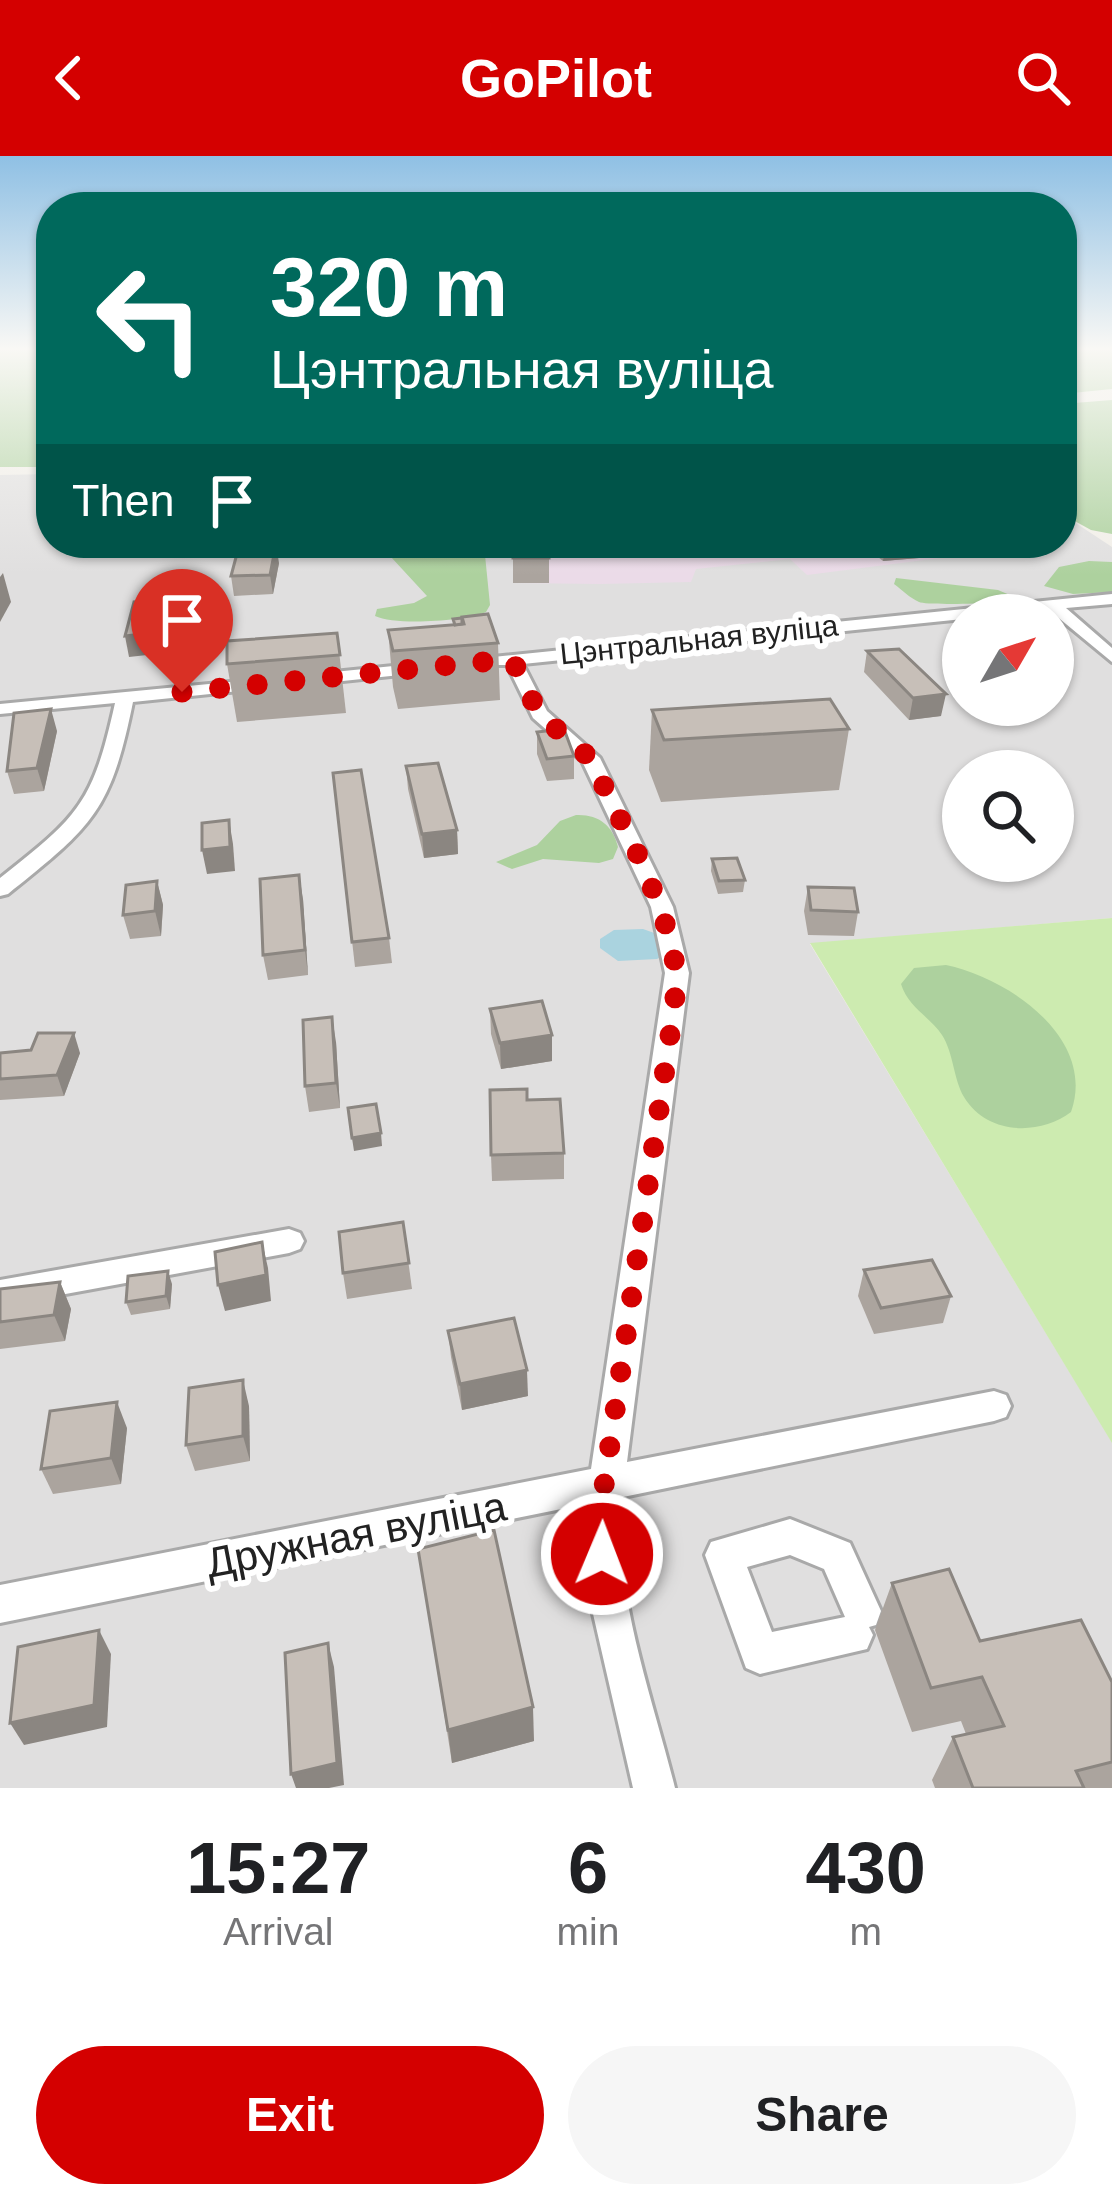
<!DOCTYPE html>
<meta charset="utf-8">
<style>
:root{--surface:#fff;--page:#f6f6f6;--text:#202124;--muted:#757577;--accent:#d40000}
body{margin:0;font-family:Arial,sans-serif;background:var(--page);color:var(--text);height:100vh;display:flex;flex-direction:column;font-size:45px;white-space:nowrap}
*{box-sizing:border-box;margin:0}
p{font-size:39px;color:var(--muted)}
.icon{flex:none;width:66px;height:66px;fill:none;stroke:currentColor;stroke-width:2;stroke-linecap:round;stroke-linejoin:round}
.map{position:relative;height:1632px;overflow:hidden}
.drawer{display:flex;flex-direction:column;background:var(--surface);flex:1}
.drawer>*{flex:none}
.top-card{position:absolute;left:36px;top:36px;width:1041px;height:366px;border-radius:48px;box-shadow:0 3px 9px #0004;background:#00695c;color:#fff;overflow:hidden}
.needle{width:78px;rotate:51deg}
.tools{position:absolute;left:942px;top:438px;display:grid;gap:24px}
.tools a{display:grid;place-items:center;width:132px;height:132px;border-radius:50%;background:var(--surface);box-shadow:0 3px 9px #0004;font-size:60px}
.pin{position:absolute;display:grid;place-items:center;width:102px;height:102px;color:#fff;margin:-123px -51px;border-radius:50% 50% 50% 0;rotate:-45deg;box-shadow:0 0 12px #0007}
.pin .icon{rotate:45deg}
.me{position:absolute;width:132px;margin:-66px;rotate:1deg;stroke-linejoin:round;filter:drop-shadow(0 0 9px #0008)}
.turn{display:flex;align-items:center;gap:42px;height:252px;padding:0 36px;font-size:54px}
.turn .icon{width:156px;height:156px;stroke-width:2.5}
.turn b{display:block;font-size:84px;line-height:102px}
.then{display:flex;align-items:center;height:114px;padding:0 36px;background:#0003;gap:24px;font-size:45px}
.eta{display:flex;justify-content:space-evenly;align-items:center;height:204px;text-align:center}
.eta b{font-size:72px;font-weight:800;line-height:84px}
.action{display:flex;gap:24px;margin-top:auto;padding:24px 36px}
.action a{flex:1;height:138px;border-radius:72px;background:var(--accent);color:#fff;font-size:48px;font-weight:800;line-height:138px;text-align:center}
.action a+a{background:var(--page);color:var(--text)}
header{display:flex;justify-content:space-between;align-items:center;height:156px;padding:0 36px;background:var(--accent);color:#fff;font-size:54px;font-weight:800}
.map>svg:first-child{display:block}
.residential{fill:#e0dfdf;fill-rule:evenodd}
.industrial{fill:#ebdbe8}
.grass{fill:#cdebb0}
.forest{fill:#add19e}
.water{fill:#aad3df}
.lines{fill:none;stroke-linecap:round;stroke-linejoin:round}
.street-casing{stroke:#a9a9a9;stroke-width:6}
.street{fill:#fff;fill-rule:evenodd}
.wall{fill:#aba49e}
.shaded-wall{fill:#8b8681}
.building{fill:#c7bfb8;stroke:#8b8681;stroke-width:3}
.route{stroke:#d40000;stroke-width:21;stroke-dasharray:0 37.8}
.labels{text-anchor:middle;stroke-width:12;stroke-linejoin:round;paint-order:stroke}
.far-street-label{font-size:30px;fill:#222;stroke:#fff}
.near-street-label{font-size:42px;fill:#222;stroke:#fff}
</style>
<header><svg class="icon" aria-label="back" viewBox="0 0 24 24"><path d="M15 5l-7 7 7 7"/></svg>GoPilot<svg class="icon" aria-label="search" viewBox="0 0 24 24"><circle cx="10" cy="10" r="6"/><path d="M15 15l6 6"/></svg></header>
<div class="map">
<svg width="1112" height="1632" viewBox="0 0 1112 1632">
<rect width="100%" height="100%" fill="#f2efe9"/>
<path class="residential" d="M51,318v69h1011v-29l50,33v371l-302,26 302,498v346h-1112v-1313zM963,459h90v90h-90zM963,615h90v90h-90z"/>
<path class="industrial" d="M514,387h544l-251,32 -17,-16 -94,10 -5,13 -91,2 -87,-1z"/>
<path class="grass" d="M1112,762v525l-302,-500z"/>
<g class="forest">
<rect x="0" y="191" width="51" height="120"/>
<path d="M1062,191h50v42l-50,5z"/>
<path d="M1112,244v134l-21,-4 -29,-16v-110z"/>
<path d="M411,387h44l30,12 5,50 -4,7c-21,9 -90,14 -111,4l2,-7 37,-6 13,-7 -36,-39 2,-8z"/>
<path d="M1089,405l23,1v30l-39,2 -29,-8 15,-19z"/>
<path d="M896,422l102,12 21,9c-8,4 -91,7 -100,3 -9,-4 -17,-12 -25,-18z"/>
<path d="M576,659c22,-1 37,10 42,32l-5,12 -14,4 -56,-4 -31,10 -16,-7 41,-17 23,-24z"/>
<path d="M946,809c63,13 151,74 125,147 -32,24 -84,23 -107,-15 -11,-19 -10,-43 -22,-62 -12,-18 -34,-28 -41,-51l13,-16z"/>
</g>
<path class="water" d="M643,773l14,5 5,22 -5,3 -39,2 -18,-13v-9l14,-9z"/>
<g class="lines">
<defs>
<g id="street">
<path d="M1112,438v10l-46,4 46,40v14l-63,-52 -86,5v4l-440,45 24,47 53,47 73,149 16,66 -62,489 367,-71 12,4 5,11 -5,11 -12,4 -371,76c-12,92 30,201 52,291h-42l-45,-196 -2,-88 -586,119v-38l591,-116 74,-496 -14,-66 -69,-146 -49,-43 -26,-53h-14v-8z"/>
<path d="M423,507l8,5 -2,4 -115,12 -9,-5 9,-5z"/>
<path d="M262,523l6,1v8l-135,14c-22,109 -40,124 -125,192l-8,2v-18c79,-62 93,-75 115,-175l-115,11v-10z"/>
<path d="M289,1073l11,4 4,8 -4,8 -11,4 -289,53v-26z"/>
<path d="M790,1363l60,24 31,68 -5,14 -7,2 4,8 -6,14 -107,25 -14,-6 -41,-113 6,-13zM790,1399l34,14 21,48 -73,15 -25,-65z"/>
</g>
</defs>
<use href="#street" class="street-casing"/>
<use href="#street" class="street"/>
</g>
<g class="wall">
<path d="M513,387l36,15v25h-36z"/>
<path d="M861,387h61l-3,15 -36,3z"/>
<path d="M279,407l-6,31 -39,2 -3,-20z"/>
<path d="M462,462l36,25 2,57 -102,9 -5,-22 -5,-57 65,-5v-6z"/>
<path d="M337,477l9,80 -109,9 -10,-58z"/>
<path d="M867,495l74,65 -32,4 -45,-48z"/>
<path d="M652,554l197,19 -10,61 -178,12 -12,-32z"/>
<path d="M57,575l-13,60 -30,3 -7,-23z"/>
<path d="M537,576l37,24v23l-27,2 -10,-27z"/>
<path d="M406,610l51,64 1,24 -34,4 -16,-69z"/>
<path d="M333,617l56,165 3,25 -37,4z"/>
<path d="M712,703l33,21 -2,12 -25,2 -7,-23z"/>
<path d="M157,725l6,24 -2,31 -31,3 -7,-24z"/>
<path d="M808,731l50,25 -4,24 -46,-1 -4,-24z"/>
<path d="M303,743l5,76 -40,5 -5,-25z"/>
<path d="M490,853l62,26v26l-51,8 -10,-35z"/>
<path d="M336,886l4,66 -31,4 -4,-26z"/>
<path d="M0,897h80l-16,43 -64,4z"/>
<path d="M564,997v26l-72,2 -1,-26z"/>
<path d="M403,1066l9,67 -65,10 -4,-26z"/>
<path d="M864,1114l87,26 -8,27 -69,11 -16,-38z"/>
<path d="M60,1126l11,27 -6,32 -65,8v-60z"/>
<path d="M172,1128l-2,25 -39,6 -5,-13z"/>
<path d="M448,1175l80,65 -66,14 -11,-53z"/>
<path d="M249,1250l1,55 -55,10 -9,-26z"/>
<path d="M127,1272l-6,56 -68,10 -12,-25z"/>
<path d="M418,1393l116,192 -82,22z"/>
<path d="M892,1427l88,58 132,41v106h-177l-3,-8 21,-43 13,-3 -5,-13 -49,11 -37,-102z"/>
</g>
<g class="shaded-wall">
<path d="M886,387h36l-3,15 -36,3z"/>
<path d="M276,388l3,19 -6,31 -3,-19z"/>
<path d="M3,417l8,29 -11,20v-45z"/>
<path d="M160,444l4,20 -8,34 -27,3 -4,-21z"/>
<path d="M946,538l-5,22 -32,4 4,-22z"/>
<path d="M51,553l6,22 -13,60 -7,-23z"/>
<path d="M229,664l4,24 2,27 -28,3 -5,-24z"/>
<path d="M457,674l1,24 -34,4 -2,-24z"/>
<path d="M299,719l4,24 5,76 -3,-25z"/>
<path d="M157,725l6,24 -2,31 -6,-25z"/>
<path d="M332,861l4,25 4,66 -4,-25z"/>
<path d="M74,877l6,20 -16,43 -7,-21z"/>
<path d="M552,879v26l-51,8 -1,-26z"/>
<path d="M381,977l1,13 -28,5 -2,-13z"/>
<path d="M262,1086l6,26 3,33 -46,10 -7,-26z"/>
<path d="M168,1115l4,13 -2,25 -4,-13z"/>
<path d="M60,1126l11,27 -6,32 -11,-26z"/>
<path d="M527,1214l1,26 -66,14 -2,-26z"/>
<path d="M243,1224l6,26 1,55 -7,-25z"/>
<path d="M117,1246l10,26 -6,56 -10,-26z"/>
<path d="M99,1474l12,24 -4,73 -83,18 -14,-22z"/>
<path d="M328,1487l6,24 10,118 -15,3h-33l-5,-14z"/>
<path d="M533,1551l1,34 -82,22 -4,-33z"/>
</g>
<g class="building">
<path d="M513,387h35l1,15h-36z"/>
<path d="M276,388l-6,31 -39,1 8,-30z"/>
<path d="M160,444l-9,33 -26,3 9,-34z"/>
<path d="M488,458l10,29 -105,8 -5,-21 76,-6 -2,-7z"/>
<path d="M462,462v6l-7,1 -2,-6z"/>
<path d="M337,477l3,22 -113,9v-23z"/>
<path d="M899,493l47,45 -33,4 -46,-47z"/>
<path d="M830,543l19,30 -185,11 -12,-30z"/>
<path d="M51,553l-14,59 -30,3 7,-58z"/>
<path d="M564,573l10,27 -27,3 -10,-27z"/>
<path d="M438,607l19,67 -35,4 -16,-68z"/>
<path d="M361,614l28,168 -37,4 -19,-169z"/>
<path d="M229,664l1,27 -28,3v-27z"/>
<path d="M737,702l8,22 -26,1 -7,-22z"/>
<path d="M299,719l6,75 -42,5 -3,-76z"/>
<path d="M157,725l-2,30 -32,4 3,-30z"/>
<path d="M808,731l46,1 4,24 -47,-2z"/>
<path d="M542,845l10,34 -52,8 -10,-34z"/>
<path d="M332,861l4,66 -31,3 -2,-66z"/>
<path d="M38,877h36l-17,42 -57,4v-26l31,-3z"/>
<path d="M527,933v11l33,-1 4,54 -73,2 -1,-65z"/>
<path d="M376,948l5,29 -29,5 -4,-30z"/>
<path d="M403,1066l6,41 -66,10 -4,-41z"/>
<path d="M262,1086l4,33 -48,10 -3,-33z"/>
<path d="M932,1104l19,36 -70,12 -17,-38z"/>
<path d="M168,1115l-2,25 -40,6 2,-26z"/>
<path d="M60,1126l-6,33 -54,7v-33z"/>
<path d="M514,1162l13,52 -67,14 -12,-53z"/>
<path d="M243,1224v56l-57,9 3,-57z"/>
<path d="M117,1246l-6,56 -70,11 9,-58z"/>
<path d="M494,1374l39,177 -85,23 -30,-181z"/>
<path d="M949,1413l31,72 101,-21 31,62v80l-36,9 8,17h-111l-20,-51 51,-11 -22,-49 -51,11 -39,-105z"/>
<path d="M99,1474l-5,75 -84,18 8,-76z"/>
<path d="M328,1487l9,120 -46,11 -6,-121z"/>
</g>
<linearGradient id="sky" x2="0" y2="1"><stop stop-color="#8fc0e4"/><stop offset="0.46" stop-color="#f9f8f5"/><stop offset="1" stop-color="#f9f8f5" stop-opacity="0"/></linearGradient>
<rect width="1112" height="419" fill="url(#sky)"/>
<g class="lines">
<path class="route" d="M182,536l330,-33 27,55 51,44 56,113 28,77 1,53 -71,485 -2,68"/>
</g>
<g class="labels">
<g class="far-street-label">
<text transform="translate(699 484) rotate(-6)" y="10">Цэнтральная вуліца</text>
</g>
<g class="near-street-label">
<text transform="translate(356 1378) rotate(-11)" y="15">Дружная вуліца</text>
</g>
</g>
</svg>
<div class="tools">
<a><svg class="needle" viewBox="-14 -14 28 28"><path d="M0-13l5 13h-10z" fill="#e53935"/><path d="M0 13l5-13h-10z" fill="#757577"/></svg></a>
<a><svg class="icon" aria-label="search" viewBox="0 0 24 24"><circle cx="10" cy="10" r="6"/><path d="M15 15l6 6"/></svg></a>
</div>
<div class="pin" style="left:182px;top:536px;background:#d93025"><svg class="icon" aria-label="arrive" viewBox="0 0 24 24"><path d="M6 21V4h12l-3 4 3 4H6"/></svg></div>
<svg class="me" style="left:602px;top:1398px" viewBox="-20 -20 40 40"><circle r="17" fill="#d40000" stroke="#fff" stroke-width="3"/><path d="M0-11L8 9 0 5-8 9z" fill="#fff"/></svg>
<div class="top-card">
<div class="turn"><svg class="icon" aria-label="left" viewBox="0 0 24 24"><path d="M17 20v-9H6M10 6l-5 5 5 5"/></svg><div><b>320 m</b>Цэнтральная вуліца</div></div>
<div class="then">Then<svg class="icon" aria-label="arrive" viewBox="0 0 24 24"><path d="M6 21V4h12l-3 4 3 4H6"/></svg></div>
</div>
</div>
<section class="drawer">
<div class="eta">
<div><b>15:27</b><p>Arrival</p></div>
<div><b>6</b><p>min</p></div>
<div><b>430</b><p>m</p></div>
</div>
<div class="action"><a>Exit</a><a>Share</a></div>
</section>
